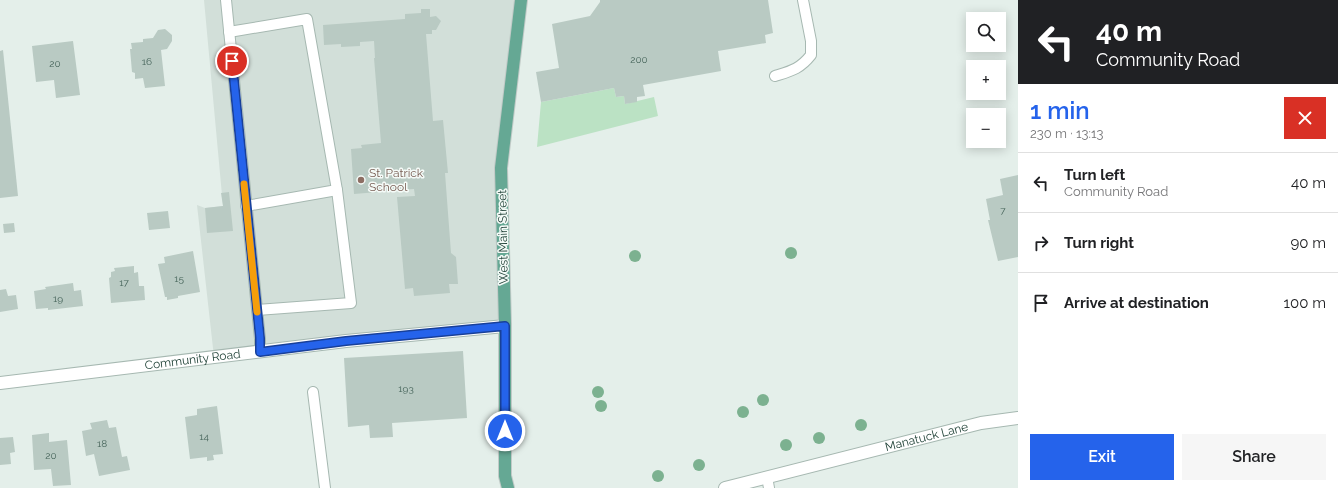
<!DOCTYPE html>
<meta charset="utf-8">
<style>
:root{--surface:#fff;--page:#f6f6f6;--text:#202124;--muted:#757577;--line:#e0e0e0;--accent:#2563eb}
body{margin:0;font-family:Raleway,sans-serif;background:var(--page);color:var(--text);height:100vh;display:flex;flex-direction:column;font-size:15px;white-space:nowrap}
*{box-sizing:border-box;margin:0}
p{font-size:13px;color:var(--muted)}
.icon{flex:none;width:22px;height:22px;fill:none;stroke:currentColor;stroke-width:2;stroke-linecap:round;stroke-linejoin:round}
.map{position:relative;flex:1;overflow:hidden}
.drawer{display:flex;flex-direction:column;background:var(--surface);width:320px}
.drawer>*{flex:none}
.guide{background:#202124;color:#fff;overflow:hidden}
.buttons{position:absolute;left:966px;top:12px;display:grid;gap:8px}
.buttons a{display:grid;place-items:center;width:40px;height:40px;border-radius:0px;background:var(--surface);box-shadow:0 2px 10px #0003;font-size:20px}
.pin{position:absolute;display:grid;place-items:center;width:34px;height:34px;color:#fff;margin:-17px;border:2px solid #fff;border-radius:50%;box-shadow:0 1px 4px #0007}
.me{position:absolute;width:44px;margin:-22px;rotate:0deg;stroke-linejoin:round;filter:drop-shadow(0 0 3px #0008)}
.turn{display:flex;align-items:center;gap:14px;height:84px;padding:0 12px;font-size:18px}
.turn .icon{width:52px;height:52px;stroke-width:2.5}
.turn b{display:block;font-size:28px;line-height:34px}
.round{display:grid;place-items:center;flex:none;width:42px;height:42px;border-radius:0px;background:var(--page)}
.headline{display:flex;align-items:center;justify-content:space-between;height:68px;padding:0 12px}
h1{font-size:24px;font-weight:600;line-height:30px;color:var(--accent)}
.cta{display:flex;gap:8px;margin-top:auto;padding:8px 12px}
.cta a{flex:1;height:46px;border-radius:0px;background:var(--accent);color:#fff;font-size:16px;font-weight:600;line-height:46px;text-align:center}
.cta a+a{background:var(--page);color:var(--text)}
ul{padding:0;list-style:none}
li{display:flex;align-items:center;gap:12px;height:60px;padding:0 12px;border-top:1px solid var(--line)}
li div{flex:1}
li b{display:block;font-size:15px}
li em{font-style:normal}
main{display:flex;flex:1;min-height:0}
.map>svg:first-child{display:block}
.built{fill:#d2dfd9}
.green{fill:#bbe2c4}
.building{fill:#b9cac3}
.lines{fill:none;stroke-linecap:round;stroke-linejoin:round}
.lane-casing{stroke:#a6b8b1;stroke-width:12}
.street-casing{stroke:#a6b8b1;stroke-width:14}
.primary-casing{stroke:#c1cac7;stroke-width:14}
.lane{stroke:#fff;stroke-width:10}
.street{stroke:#fff;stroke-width:12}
.primary{stroke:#65a894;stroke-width:12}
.tree{fill:#7cb190}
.route-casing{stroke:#184099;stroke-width:10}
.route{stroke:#2563eb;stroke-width:7}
.slow{stroke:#f59e0b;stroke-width:7}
.education-dot{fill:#8d6e63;stroke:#f5fbf8;stroke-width:1.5}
.labels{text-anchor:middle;stroke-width:3;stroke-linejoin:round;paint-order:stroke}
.number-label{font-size:10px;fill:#47655b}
.education-label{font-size:12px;fill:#785e54;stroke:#f5fbf8;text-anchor:start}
.street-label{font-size:12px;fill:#214338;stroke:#f5fbf8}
</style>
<main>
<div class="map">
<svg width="1018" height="488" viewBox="0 0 1018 488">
<rect width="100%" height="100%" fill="#e4efea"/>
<path class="built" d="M204,0h317l-20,168 4,158 -291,31 -17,-152 8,3 18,-2z"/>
<path class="green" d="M614,88l2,9 8,-1 1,8 29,-7 4,19 -121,31 4,-45z"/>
<g class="building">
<path d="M600,0h168l5,33 -8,2 1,8 -48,8 3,20 -78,14 2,11 -8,1v5l-12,2 -1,-8 -8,1 -2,-9 -73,14 -5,-30 23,-4 -7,-44 38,-8 10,-14z"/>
<path d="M421,9h9v8l6,-1 5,5 -5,9h-4v4h-6l7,87 10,-1 5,53h-3l6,80 5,4 2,27h-9l1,9 -36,3 -1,-8 -8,1 -8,-92 18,-1 -1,-7 -60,5 -3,-45 11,-1 -1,-3 20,-2 -7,-85h1l-1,-17 -14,1v4l-19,1v-3l-17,1 -1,-20 82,-6v-5l16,-1z"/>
<path d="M165,29l7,6v6l-5,8 -6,1 4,36 -20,2 -2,-10 -8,1v-6l-3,-1 -2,-23h2l-1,-6 12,-1v-3l10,-1 5,-8z"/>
<path d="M73,41l7,54 -24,3 -2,-18 -18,2 -4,-36z"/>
<path d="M3,50l15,146 -18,2v-147z"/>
<path d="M1018,175v82l-20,4 -10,-41h2l-4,-21 17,-4 -3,-16z"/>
<path d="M229,192l4,39 -26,2 -2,-25 18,-2 -2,-13z"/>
<path d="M168,211l2,17 -21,2 -2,-17z"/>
<path d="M14,223l1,9 -11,1 -1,-9z"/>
<path d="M193,251l7,41 -22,4v2l-11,2v-3h-2l-7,-33 7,-1 -1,-6z"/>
<path d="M134,266v7l4,-1 1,14h5l1,14 -34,3 -2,-25 2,-1v-5l4,-1 -1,-3z"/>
<path d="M73,283l1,8 7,-1 2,16 -35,4v-2l-12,1 -2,-18 12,-2 -1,-2z"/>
<path d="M6,289l2,7 8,-1 2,14 -18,3v-22z"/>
<path d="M463,351l4,67 -75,5 1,14 -23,1 -1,-13 -21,2 -4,-69z"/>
<path d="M217,406l6,48 -10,1 1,5 -7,1v-4l-17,2 -5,-42 12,-2v-6z"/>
<path d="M107,420l2,8 7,-1 6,30 5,-1 3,14 -31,6 -5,-22 -8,2 -4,-25 10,-2 -2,-6z"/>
<path d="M49,433v9l18,-2 4,45 -18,1 -2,-17 -17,1 -2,-35z"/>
<path d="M13,437l2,15 -5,1 1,11 -11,1v-27z"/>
</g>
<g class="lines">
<defs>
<g id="lane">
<path d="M226,0l34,339v13"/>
<path d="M229,32l78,-13 30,171 -91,16"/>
<path d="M775,76c16,-5 25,-7 36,-21v-14l-8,-41"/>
<path d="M257,310l94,-7 -14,-113"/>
<path d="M313,392l12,96"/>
<path d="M767,477l2,11"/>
</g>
<g id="street">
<path id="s1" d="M0,383l346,-42 159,-15"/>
<path id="s2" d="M725,488l256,-65 37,-5"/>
</g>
<path id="primary" d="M508,488l-3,-12v-150l-4,-158 20,-168"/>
</defs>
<use href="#lane" class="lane-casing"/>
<use href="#street" class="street-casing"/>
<use href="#primary" class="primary-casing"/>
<use href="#lane" class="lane"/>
<use href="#street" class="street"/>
<use href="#primary" class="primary"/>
</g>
<g class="tree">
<circle cx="791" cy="253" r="6"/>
<circle cx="635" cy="256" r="6"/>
<circle cx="598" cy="392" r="6"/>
<circle cx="763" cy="400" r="6"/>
<circle cx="601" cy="406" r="6"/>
<circle cx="743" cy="412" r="6"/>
<circle cx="861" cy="425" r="6"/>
<circle cx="819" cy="438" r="6"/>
<circle cx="786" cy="445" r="6"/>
<circle cx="699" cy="465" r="6"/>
<circle cx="658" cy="476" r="6"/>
</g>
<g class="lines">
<defs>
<path id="route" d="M232,61l28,277v14l86,-11 159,-15v105"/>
</defs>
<use href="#route" class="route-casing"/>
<use href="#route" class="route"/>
<path class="slow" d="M244,184l13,128"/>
</g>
<circle class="education-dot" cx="361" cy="180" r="4"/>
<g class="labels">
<g class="number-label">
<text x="639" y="63">200</text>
<text x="147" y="65">16</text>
<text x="55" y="67">20</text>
<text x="1003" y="214">7</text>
<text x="179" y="282">15</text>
<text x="124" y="286">17</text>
<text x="58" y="302">19</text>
<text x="406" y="392">193</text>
<text x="204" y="440">14</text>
<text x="102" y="447">18</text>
<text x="51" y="459">20</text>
</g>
<g class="education-label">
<text x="369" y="177">St. Patrick<tspan x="369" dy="14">School</tspan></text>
</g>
<g class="street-label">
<text transform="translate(503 237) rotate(-91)" y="4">West Main Street</text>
<text dy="4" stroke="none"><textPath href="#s1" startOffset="194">Community Road</textPath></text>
<text dy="4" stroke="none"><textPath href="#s2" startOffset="208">Manatuck Lane</textPath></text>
</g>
</g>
</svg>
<div class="buttons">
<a><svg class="icon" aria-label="search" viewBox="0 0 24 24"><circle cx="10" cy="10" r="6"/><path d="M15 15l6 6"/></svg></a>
<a>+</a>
<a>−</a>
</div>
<div class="pin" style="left:232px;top:61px;background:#d93025"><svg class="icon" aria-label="arrive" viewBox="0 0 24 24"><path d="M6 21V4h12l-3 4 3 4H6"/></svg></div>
<svg class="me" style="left:505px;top:431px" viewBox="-20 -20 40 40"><circle r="17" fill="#2563eb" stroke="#fff" stroke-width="3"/><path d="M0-11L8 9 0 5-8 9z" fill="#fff"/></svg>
</div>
<section class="drawer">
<div class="guide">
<div class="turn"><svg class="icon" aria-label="left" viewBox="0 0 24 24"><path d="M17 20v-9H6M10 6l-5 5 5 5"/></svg><div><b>40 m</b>Community Road</div></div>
</div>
<div class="headline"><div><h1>1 min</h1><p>230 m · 13:13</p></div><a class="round" style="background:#d93025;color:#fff"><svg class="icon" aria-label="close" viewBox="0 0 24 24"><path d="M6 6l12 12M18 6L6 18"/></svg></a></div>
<ul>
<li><svg class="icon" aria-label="left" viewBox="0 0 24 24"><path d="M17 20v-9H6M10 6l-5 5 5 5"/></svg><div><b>Turn left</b><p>Community Road</p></div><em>40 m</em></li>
<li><svg class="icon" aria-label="right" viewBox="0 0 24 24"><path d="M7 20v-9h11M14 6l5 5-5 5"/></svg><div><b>Turn right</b></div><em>90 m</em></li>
<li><svg class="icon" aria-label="arrive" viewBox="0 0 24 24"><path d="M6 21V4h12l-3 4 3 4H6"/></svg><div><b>Arrive at destination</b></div><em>100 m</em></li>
</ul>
<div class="cta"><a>Exit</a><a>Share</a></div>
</section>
</main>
